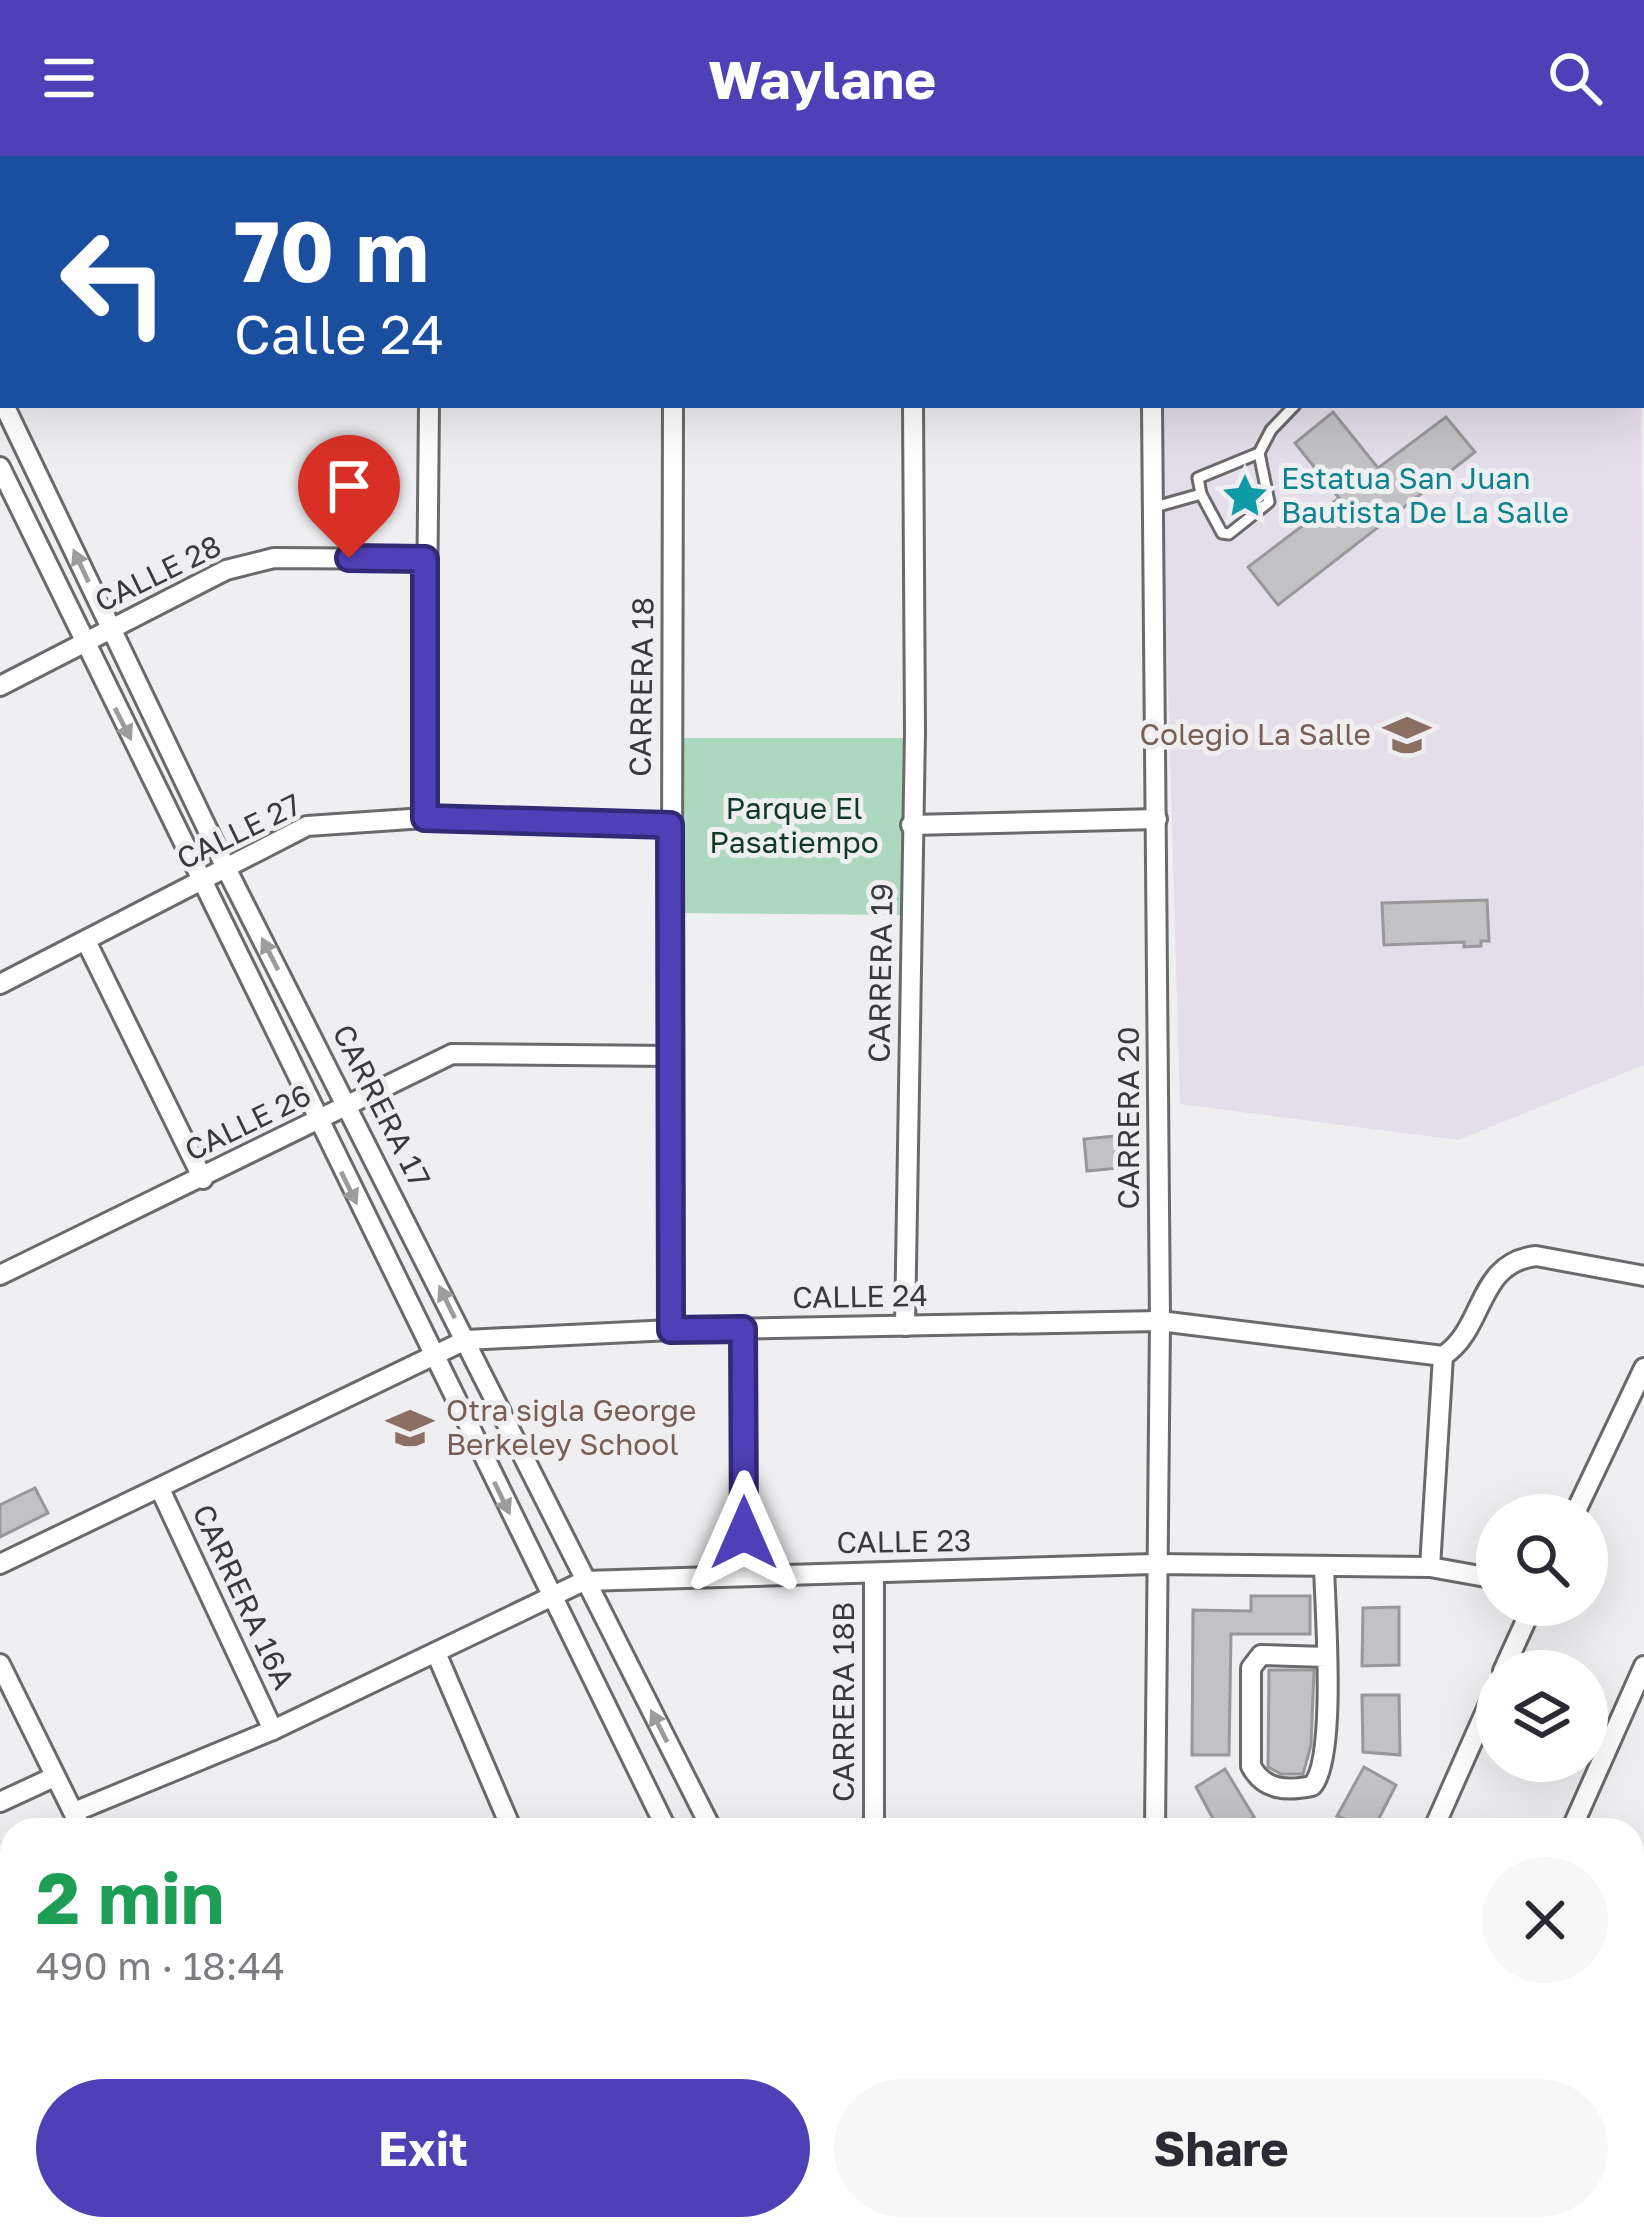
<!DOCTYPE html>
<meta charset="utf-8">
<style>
:root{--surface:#fff;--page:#f7f7f7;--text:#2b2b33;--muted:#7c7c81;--accent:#4f40b7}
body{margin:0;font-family:"Golos Text",sans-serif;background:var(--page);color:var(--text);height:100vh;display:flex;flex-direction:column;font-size:45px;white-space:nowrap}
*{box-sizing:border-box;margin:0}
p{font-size:39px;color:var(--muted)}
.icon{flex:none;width:66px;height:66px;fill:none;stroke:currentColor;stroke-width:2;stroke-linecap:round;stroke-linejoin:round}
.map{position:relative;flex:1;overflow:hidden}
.details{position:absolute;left:0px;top:1662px;width:1644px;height:423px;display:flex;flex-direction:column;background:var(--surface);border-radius:36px 36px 0 0;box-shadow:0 12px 48px #0002}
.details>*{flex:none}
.hud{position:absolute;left:0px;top:0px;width:1644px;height:252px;box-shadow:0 12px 48px #0002;background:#1a4fa0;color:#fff;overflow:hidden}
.buttons{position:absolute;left:1476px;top:1338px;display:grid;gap:24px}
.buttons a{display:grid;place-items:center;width:132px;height:132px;border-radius:50%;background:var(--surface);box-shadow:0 12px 48px #0002;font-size:60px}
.pin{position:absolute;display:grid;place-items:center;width:102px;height:102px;color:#fff;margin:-123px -51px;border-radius:50% 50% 50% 0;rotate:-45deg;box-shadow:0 0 12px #0007}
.pin .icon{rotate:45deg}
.me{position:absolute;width:132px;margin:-66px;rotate:0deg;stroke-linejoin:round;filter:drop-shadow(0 0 9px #0008)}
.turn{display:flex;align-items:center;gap:42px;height:252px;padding:0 36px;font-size:54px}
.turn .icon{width:156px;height:156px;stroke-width:2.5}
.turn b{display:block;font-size:84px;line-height:102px}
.round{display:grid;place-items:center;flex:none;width:126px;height:126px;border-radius:63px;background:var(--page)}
.head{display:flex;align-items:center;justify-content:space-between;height:204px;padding:0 36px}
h1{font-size:72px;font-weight:700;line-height:90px;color:#1e9e55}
.button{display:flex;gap:24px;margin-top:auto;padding:24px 36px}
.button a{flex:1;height:138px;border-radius:72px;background:var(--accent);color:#fff;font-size:48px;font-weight:700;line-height:138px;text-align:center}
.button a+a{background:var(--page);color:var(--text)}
header{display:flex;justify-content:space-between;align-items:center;height:156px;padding:0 36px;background:var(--accent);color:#fff;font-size:54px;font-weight:700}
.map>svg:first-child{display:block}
.built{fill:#e3dee7}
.green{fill:#abd8be}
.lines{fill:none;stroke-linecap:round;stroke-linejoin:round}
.stream{stroke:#7bc1cc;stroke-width:6}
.building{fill:#c2c1c4;stroke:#989799;stroke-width:3}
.lane-casing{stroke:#6b696c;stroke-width:15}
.street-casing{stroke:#6b696c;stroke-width:24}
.secondary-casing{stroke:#6b696c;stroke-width:30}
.path{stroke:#b0afb2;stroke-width:3;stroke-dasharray:3 9;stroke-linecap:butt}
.lane{stroke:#fff;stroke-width:9}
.street{stroke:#fff;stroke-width:18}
.secondary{stroke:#fff;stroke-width:24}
.oneway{fill:#9c9c9d}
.route-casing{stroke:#332a77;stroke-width:30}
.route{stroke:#4f40b7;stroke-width:21}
.labels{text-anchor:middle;stroke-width:10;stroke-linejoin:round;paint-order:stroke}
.culture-label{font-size:30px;fill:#0d838f;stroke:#efeef1;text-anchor:start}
.street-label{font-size:30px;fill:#3a393b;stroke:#efeef1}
.education-label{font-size:30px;fill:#785e54;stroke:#efeef1;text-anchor:end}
.park-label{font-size:30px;fill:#0f3b26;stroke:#efeef1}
</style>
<header><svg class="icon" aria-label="menu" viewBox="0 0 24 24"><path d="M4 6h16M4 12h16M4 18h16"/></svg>Waylane<svg class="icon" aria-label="search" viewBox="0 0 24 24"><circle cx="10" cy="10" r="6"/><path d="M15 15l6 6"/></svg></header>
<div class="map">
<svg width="1644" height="2084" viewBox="0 0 1644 2084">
<rect width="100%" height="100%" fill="#efeef1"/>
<g class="built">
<path d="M0,0h369l-366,3 -3,160z"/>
<path d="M1641,175l3,734 -186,75 -278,-36 -20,-699h481z"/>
</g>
<g class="green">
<path d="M682,582h224l-2,177 -222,-2z"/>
<path d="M1632,1779h12v305h-697l1,-11h684z"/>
<path d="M610,2073h211c-47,11 -155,11 -210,11z"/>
</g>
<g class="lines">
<g class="stream">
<path d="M1496,0v3"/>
<path d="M1641,121h3"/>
</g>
</g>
<g class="building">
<path d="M1333,256l45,56 68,-51 29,35 -197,153 -30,-38 91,-69 -44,-55z"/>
<path d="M1487,744l2,41h-8v5l-17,1v-5l-80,3 -2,-42z"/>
<path d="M1137,978l2,32 -52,5 -3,-32z"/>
<path d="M35,1332l13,25 -48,24v-32z"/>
<path d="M1251,1440h59v38h-79l-2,121h-37l1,-145 58,1z"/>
<path d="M1399,1451v58l-37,1 1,-58z"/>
<path d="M1269,1514h45l-3,75 -8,29h-22l-13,-7z"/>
<path d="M1362,1539h37l1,60 -37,-3z"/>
<path d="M1364,1611l32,18 -23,45 -36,-14z"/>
<path d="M1225,1613l29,48 -21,13h-14l-23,-43z"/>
</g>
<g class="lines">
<defs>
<g id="lane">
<path d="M49,0l4,3"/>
<path d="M1374,3v-3"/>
<path d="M1641,68l3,-15"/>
<path d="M1201,338l-3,-16 61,-25 12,-23 24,-25"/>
<path d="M1151,352l50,-14 21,39 7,1 40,-32 -10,-49"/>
<path d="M0,1846l10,-4"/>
<path d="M927,2084l10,-11"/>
</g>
<g id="street">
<path d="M528,0v3"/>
<path d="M879,0v3"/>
<path d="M1056,0v3"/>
<path d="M1162,0v3"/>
<path d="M426,3l6,-3"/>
<path d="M4,249l223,465 485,960"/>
<path d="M1152,249l8,916 -5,509"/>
<path d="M0,311l667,1363"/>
<path d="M0,530l226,-116 48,-12 151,1"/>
<path d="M425,662l4,-413"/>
<path d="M911,669l246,-6"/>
<path d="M86,785l117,238"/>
<path d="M0,828l307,-158 118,-8 244,7"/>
<path d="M0,1119l452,-221 221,2"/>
<path d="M905,1170l10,-595 -2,-326"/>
<path d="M743,1173l1,245"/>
<path d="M671,1174l2,-925"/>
<path d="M160,1333l113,241"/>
<path d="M1574,1359l70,-147"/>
<path d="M0,1408l466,-224 205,-10 489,-9 283,35c43,-28 33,-93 93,-100l108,20"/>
<path d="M1324,1410c1,43 13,194 -12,220 -24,5 -48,5 -61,-20v-98l10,-13 65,2"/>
<path d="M1430,1411l13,-211"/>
<path d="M437,1499l75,175"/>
<path d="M0,1508l82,166"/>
<path d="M1503,1515l30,-66"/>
<path d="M0,1646l54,-25"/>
<path d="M74,1656l199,-82 311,-149 569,-17 277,3 67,12"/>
<path d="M874,1674v-256"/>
<path d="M1433,1674l64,-144"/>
<path d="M1571,1674l73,-164"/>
<path d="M1632,1745l12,1"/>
<path d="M0,1771h12"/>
<path d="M261,2073l5,11"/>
<path d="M593,2073l1,11"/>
<path d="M201,2084l4,-11"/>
<path d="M858,2084l21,-1"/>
</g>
<g id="secondary">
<path d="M1641,146h3"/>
<path d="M1641,174h3"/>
<path d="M0,185l3,-1"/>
<path d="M0,211l3,-1"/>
</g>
</defs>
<use href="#lane" class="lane-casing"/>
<use href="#street" class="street-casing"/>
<use href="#secondary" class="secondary-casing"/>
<path class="path" d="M1151,2084v-11"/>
<use href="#lane" class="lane"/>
<use href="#street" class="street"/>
<use href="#secondary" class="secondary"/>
</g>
<defs><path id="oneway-solid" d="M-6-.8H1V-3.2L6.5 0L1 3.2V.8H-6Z" transform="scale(3)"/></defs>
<g class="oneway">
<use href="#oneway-solid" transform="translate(81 410) rotate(-115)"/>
<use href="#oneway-solid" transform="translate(123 568) rotate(63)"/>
<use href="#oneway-solid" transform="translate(270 798) rotate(-117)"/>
<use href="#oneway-solid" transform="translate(349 1032) rotate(64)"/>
<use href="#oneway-solid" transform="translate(447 1146) rotate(-116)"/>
<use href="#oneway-solid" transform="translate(502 1342) rotate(64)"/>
<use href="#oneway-solid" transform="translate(659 1570) rotate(-117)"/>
</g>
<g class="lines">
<defs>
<path id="route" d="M349,402l76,1v259l245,7 1,505 72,-1 1,204"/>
</defs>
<use href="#route" class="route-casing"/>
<use href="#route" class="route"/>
</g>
<defs>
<symbol id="sight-bare" viewBox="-9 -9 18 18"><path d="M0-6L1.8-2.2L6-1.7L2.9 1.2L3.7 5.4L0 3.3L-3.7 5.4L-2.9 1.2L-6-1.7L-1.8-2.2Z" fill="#0f9aa8" stroke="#efeef1" stroke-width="2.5" paint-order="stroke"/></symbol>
<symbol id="school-bare" viewBox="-9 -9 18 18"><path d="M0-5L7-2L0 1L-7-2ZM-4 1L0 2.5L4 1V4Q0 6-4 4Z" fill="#8d6e63" stroke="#efeef1" stroke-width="2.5" paint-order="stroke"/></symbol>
</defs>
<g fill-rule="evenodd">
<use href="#sight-bare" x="1212" y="307" width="66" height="66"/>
<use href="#school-bare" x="1374" y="546" width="66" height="66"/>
<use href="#school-bare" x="377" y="1239" width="66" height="66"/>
</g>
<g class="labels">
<g class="culture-label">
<text x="1281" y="333">Estatua San Juan<tspan x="1281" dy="34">Bautista De La Salle</tspan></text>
</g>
<g class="street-label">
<text transform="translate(158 418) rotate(-26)" y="10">CALLE 28</text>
<text transform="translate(642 531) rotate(-89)" y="10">CARRERA 18</text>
<text transform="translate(239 676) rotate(-26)" y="10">CALLE 27</text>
<text transform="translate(881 817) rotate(-89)" y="10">CARRERA 19</text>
<text transform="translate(381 950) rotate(63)" y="10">CARRERA 17</text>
<text transform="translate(1129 962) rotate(-90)" y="10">CARRERA 20</text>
<text transform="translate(248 967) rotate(-26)" y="10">CALLE 26</text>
<text transform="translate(860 1141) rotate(-1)" y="10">CALLE 24</text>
<text transform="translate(904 1386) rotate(-1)" y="10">CALLE 23</text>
<text transform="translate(243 1441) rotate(65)" y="10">CARRERA 16A</text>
<text transform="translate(844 1546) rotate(-90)" y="10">CARRERA 18B</text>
</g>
<g class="education-label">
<text x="1371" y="589">Colegio La Salle</text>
<text x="446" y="1265" text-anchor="start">Otra sigla George<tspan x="446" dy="34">Berkeley School</tspan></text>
</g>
<g class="park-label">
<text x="794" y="663">Parque El<tspan x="794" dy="34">Pasatiempo</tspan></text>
</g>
</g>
</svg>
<div class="buttons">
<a><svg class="icon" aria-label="search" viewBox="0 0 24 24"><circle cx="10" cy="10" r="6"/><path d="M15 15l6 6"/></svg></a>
<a><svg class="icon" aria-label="layers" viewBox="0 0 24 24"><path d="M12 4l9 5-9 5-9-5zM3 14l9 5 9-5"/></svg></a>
</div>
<div class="pin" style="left:349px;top:402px;background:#d93025"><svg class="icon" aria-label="arrive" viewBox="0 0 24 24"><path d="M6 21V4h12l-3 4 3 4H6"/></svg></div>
<svg class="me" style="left:744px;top:1377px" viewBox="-20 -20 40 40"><path d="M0-17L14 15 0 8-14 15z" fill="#4f40b7" stroke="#fff" stroke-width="4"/></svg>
<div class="hud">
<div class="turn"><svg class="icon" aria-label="left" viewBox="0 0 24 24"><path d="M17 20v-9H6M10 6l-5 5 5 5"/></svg><div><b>70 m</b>Calle 24</div></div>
</div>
<section class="details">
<div class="head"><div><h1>2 min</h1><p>490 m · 18:44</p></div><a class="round"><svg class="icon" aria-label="close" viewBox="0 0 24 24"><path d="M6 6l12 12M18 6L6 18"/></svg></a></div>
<div class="button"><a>Exit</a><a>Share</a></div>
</section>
</div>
